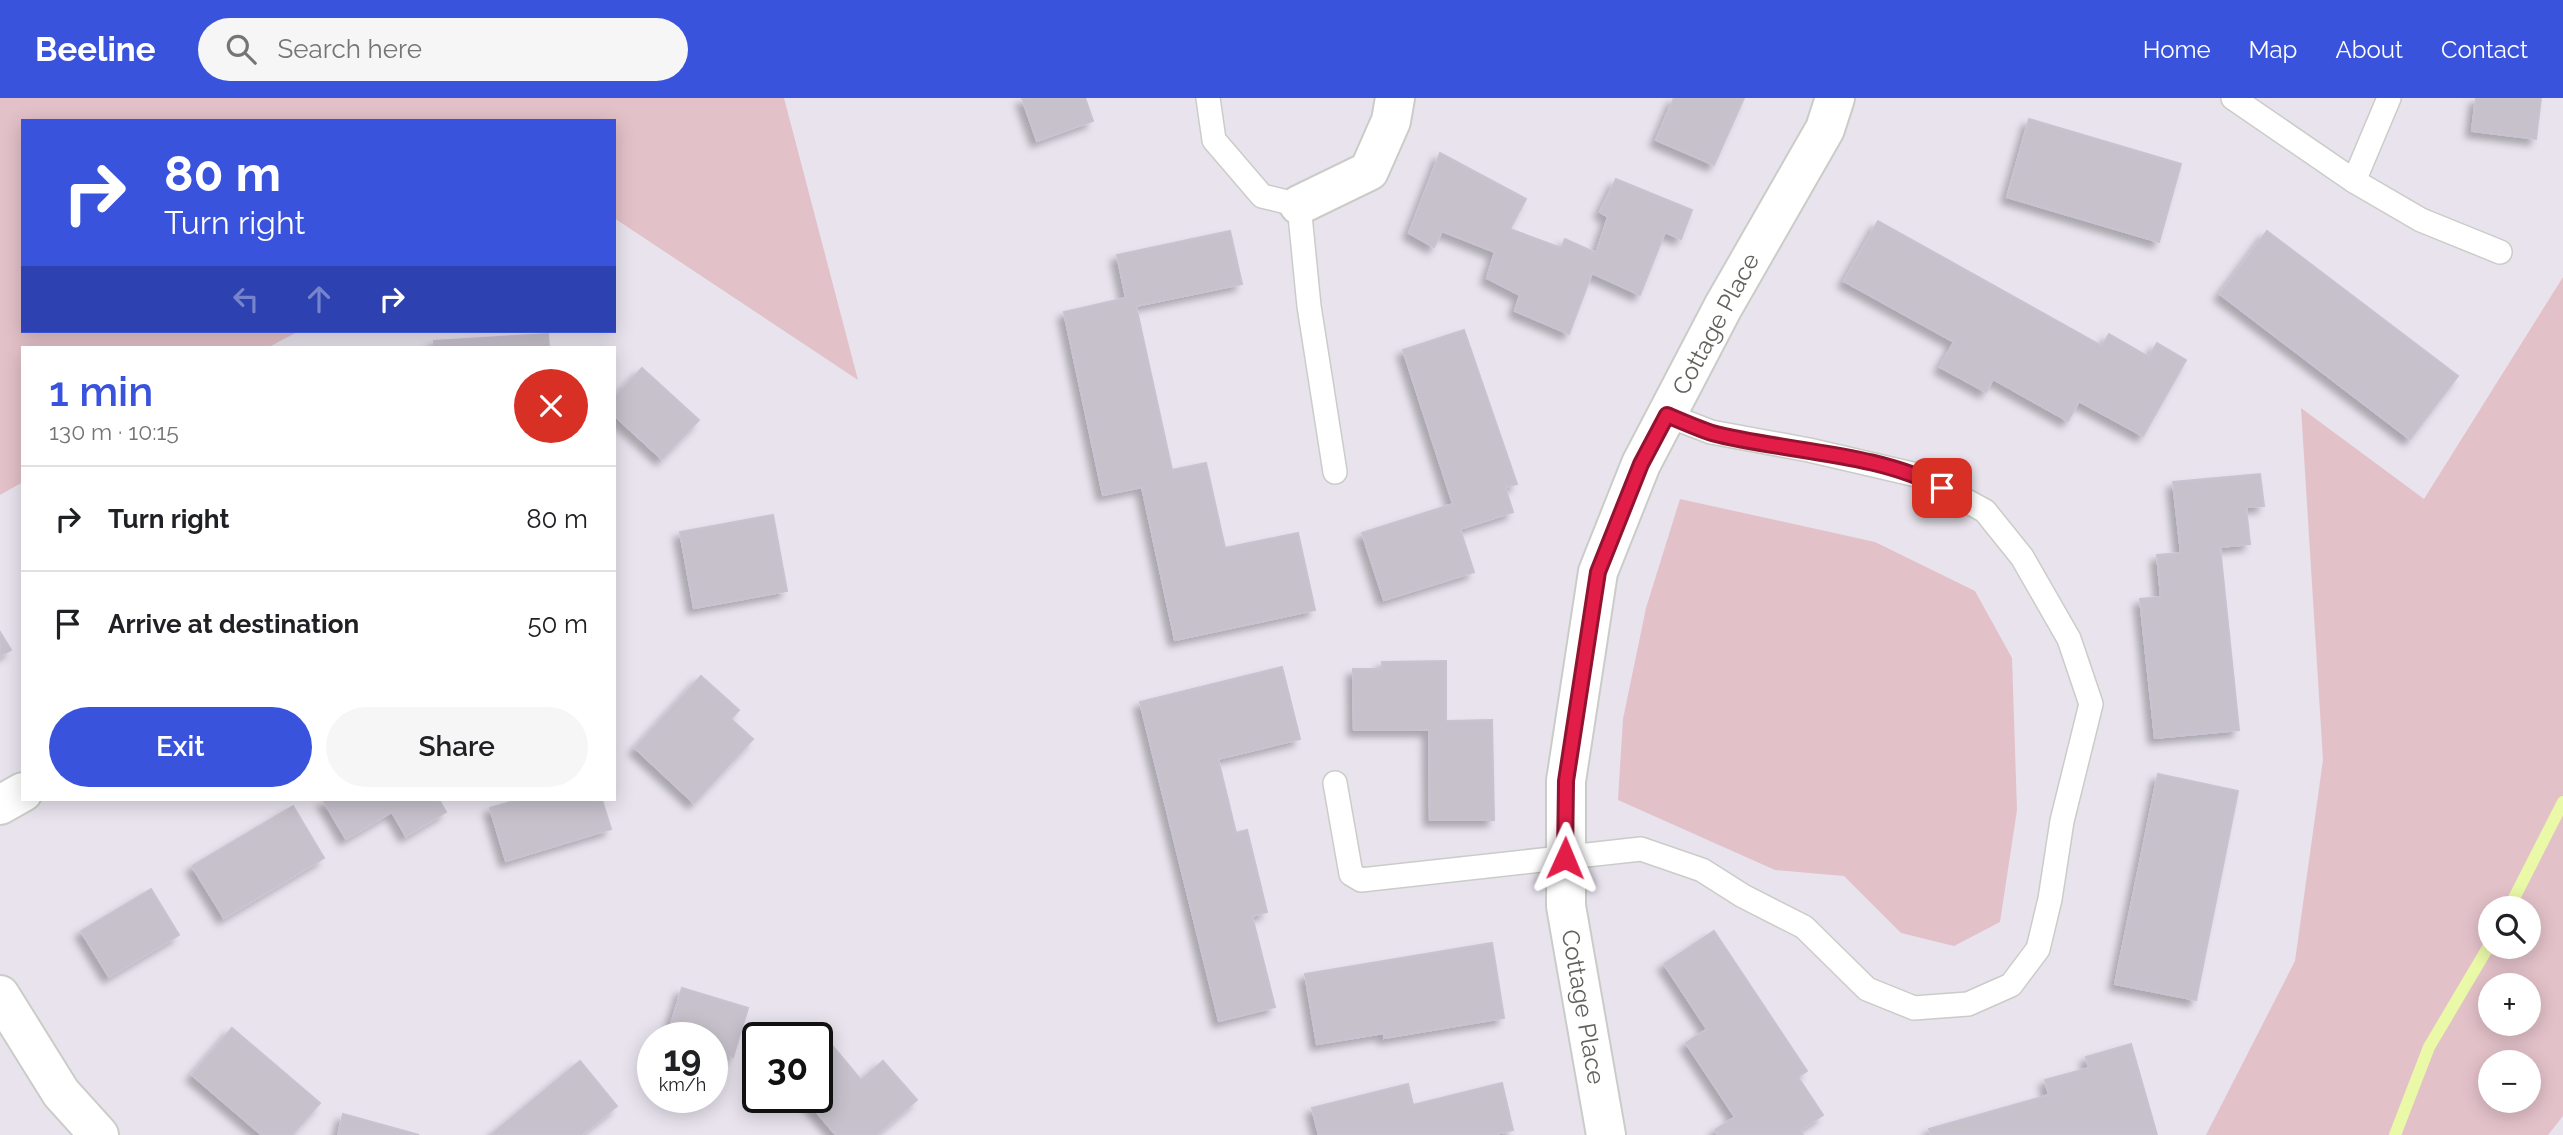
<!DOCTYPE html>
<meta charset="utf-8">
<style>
:root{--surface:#fff;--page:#f6f6f6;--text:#202124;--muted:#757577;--line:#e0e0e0;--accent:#3953dd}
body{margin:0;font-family:Raleway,sans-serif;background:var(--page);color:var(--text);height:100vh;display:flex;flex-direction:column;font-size:26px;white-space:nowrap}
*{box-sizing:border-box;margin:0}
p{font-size:23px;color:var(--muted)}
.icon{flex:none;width:38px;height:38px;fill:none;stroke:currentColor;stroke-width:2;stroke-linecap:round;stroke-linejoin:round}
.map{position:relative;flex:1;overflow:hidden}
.panel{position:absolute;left:21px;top:248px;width:595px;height:455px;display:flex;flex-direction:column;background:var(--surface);border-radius:0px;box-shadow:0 4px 18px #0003}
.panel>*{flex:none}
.banner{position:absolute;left:21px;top:21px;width:595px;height:214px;border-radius:0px;box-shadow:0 4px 18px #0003;background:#3953dd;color:#fff;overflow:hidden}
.buttons{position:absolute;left:2478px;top:798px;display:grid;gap:14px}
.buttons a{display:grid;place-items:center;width:63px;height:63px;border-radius:50%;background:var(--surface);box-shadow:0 4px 18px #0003;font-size:35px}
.speed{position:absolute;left:637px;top:924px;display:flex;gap:14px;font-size:35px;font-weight:700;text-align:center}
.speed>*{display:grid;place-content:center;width:91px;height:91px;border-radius:50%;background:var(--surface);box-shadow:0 4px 18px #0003;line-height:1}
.speed small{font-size:18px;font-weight:400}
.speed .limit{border:4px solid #111;border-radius:10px;background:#fff;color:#111}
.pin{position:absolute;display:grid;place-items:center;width:60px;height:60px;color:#fff;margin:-30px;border-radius:14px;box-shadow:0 4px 10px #0006}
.me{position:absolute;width:77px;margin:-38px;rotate:1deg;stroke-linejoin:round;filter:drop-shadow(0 0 5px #0008)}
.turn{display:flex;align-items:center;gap:24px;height:147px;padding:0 28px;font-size:32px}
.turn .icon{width:91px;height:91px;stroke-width:2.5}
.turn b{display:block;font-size:49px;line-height:60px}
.lanes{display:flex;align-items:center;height:66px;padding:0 28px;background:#0003;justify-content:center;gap:35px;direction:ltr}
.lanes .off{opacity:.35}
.round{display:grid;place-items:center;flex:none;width:74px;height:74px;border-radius:37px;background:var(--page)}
.head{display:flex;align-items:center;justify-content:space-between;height:119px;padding:0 28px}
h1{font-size:42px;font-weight:600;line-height:52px;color:var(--accent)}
.cta{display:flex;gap:14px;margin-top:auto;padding:14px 28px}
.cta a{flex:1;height:80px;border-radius:42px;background:var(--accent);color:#fff;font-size:28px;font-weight:600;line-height:80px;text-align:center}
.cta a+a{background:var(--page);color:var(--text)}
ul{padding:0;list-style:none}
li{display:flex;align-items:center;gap:21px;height:105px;padding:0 28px;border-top:2px solid var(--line)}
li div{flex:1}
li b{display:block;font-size:26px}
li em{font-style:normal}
header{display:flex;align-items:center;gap:42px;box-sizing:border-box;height:98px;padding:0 35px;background:var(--accent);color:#fff}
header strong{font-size:33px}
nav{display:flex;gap:38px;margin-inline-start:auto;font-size:24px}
.search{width:490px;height:63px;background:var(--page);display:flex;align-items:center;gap:18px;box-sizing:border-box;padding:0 24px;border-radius:38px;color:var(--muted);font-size:26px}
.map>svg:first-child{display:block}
.green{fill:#e3c1c9;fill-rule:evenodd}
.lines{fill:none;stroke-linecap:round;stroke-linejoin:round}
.stream{stroke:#e9f9a7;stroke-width:12}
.building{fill:#c6c1cb;stroke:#c9c2d1;stroke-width:2;filter:url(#shadow)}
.service-casing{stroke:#cacdc7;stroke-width:26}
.minor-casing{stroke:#cacdc7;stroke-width:42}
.service{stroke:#fff;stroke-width:23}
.minor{stroke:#fff;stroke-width:38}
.route-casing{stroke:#92132f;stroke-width:18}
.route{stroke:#e11d48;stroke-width:12}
.labels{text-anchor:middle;stroke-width:7;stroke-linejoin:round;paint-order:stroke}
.street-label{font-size:24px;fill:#60635b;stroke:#fff}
</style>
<header>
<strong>Beeline</strong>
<div class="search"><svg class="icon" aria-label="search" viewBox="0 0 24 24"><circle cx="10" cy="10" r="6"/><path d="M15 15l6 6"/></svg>Search here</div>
<nav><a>Home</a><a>Map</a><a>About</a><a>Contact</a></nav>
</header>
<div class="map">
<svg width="2563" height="1037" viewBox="0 0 2563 1037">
<defs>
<filter id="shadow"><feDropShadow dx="-6" dy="6" stdDeviation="3.5" flood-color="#0004"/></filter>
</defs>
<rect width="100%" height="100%" fill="#e8e3ed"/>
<g class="green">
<path d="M0,0h784l74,282 -244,-162v-97h-591v210h276l-32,17h-244v134l-23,13z"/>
<path d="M2563,179v839l-15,19h-342l89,-174 28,-201 -22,-352 123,91zM2490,810h39v39h-39zM2490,887h39v39h-39zM2490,964h39v39h-39z"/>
<path d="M1680,401l195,43 100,49 37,67 5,152 -17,112 -46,24 -53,-13 -57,-57 -69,-6 -157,-70 5,-81 23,-111z"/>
</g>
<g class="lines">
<g class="stream">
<path d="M2509,810l54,-106"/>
<path d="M2395,1037l34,-88 61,-103"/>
</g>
</g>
<g class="building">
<path d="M1022,0h63l8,23 -56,20z"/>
<path d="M1674,0h70l-30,67 -58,-25z"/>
<path d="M2476,0h65l-5,41 -64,-8z"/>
<path d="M2029,21l152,45 -22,78 -152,-45z"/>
<path d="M1440,55l86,46 -16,30 51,19 4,-9 31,14 12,-36 -8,-5 16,-33 76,31 -11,29 -16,-7 -25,63 -48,-22 -23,61 -54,-23 5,-16 -33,-17 8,-26 -53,-21 -8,16 -25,-14z"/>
<path d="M1878,123l224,125 7,-12 40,23 8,-14 29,17 -43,76 -64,-35 -11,20 -75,-42 -7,13 -46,-25 14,-25 -110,-61z"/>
<path d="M1230,133l12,53 -106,22 36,164 34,-7 19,85 73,-15 17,77 -140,30 -33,-153 -39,8 -39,-183 62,-14 -9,-43z"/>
<path d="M2267,133l191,145 -48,63 -190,-145z"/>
<path d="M1464,232l53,154 -12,3 8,25 -53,17 14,43 -90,28 -22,-67 91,-29 -50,-154z"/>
<path d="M548,236l1,14h-115v-7z"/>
<path d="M642,270l57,52 -37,39 -48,-44v-17z"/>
<path d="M2260,376l4,32 -18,1 4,37 -30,3 19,183 -84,8 -15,-139 21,-2 -4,-42 24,-2 -8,-71z"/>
<path d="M773,417l14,76 -93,17 -14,-76z"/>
<path d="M0,534l11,18 -11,6z"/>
<path d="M1446,563v60l46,-1 2,100h-64l-1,-90h-75l-1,-61h29v-7z"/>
<path d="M1282,569l18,72 -82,20 18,74 11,-3 20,82 -15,4 23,91 -56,14 -79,-319z"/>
<path d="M701,578l38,34 -8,9 22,20 -59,64 -59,-55z"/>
<path d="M2158,676l80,17 -42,209 -81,-16z"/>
<path d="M323,702h116l7,12 -40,24 -14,-24 -46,27z"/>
<path d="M517,702h85l9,29 -105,32 -16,-53z"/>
<path d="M293,708l31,52 -100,60 -32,-52z"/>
<path d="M151,791l28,46 -70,42 -28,-46z"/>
<path d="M1714,833l93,140 -9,6 25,38 -23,15 3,5h-85l-3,-5 20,-13 -49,-74 21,-14 -43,-65z"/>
<path d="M1492,845l12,75 -120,20v-5l-67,11 -12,-70z"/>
<path d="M682,890l66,20 -15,49 -21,-7v-12l-45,-1z"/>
<path d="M232,930l88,75 -28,32h-30l-70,-60z"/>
<path d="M830,945l31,37 22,-19 34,39 -41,35h-40l-32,-38h13v-43z"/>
<path d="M2131,946l26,91h-226l-2,-6 120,-34 -4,-15 44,-12 -3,-11z"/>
<path d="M580,963l37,45 -36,29h-87l-1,-2z"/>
<path d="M1502,985l11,47 -22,5h-172l-7,-27 96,-24 5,21z"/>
<path d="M343,1016l76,21h-81z"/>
</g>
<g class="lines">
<defs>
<g id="service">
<path d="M1208,0l6,42 48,56 37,9 10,101 26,166"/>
<path d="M2233,0l121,83 35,-83"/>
<path d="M2354,83l67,39 79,32"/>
<path d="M1335,685l16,91 10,6 280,-31 61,21 41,26 61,31 63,62 47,19 54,-4 43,-19 27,-36 12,-50 12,-78 29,-117 -22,-65 -47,-82 -37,-46 -64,-35 -112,-26 -98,-18 -44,-17"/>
</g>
<g id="minor">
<path d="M1299,107l70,-34 22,-50 4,-23"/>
<path d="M0,707l23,-13"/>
<path d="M0,897l61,98 38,42"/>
<path d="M1606,1037l-40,-229v-125l32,-209 43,-108 82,-157 102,-178 10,-31"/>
</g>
</defs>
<use href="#service" class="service-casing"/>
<use href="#minor" class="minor-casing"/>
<use href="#service" class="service"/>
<use href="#minor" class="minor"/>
</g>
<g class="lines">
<defs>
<path id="route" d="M1565,760l1,-77 32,-209 43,-108 26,-49c14,6 30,13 45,18 72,19 165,19 230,55"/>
</defs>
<use href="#route" class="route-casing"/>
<use href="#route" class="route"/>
</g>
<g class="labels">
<g class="street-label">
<text transform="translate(1716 226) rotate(-62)" y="8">Cottage Place</text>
<text transform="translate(1583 909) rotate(80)" y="8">Cottage Place</text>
</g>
</g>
</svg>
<div class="buttons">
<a><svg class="icon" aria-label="search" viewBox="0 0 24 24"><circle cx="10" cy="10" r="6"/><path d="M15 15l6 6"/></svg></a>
<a>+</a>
<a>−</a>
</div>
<div class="speed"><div>19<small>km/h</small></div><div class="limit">30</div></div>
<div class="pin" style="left:1942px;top:390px;background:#d93025"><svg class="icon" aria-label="arrive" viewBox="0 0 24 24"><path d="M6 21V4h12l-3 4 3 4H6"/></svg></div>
<svg class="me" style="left:1565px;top:760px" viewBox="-20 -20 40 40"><path d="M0-17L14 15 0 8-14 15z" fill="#e11d48" stroke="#fff" stroke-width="4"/></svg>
<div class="banner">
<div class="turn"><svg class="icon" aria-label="right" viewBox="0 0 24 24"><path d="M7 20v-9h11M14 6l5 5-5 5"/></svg><div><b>80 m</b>Turn right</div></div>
<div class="lanes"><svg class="icon off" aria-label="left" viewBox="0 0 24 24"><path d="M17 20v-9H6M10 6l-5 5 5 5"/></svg><svg class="icon off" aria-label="ahead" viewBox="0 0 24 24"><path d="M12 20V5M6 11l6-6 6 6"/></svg><svg class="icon" aria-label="right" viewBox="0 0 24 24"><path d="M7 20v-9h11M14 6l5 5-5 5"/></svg></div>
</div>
<section class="panel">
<div class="head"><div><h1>1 min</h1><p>130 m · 10:15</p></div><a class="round" style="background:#d93025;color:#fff"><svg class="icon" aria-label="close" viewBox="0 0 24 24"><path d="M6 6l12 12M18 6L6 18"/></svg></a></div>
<ul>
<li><svg class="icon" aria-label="right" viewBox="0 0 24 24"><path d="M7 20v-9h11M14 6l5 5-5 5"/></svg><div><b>Turn right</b></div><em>80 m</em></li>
<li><svg class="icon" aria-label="arrive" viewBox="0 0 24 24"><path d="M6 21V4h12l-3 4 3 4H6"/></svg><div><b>Arrive at destination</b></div><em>50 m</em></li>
</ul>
<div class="cta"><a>Exit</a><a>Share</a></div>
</section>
</div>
